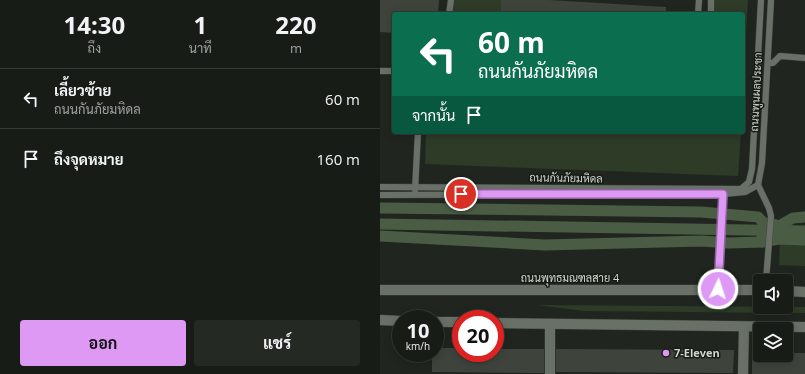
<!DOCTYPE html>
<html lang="th">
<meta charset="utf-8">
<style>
:root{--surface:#181c17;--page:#252924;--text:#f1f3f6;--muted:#9fa1a1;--line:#363a36;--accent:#dd99f4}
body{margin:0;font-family:"Open Sans",Sarabun,sans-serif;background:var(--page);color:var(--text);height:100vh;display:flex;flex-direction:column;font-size:15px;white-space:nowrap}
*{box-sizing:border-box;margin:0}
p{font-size:13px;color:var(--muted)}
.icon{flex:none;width:22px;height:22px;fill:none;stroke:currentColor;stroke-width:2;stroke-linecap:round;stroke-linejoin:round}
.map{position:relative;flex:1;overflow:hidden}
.panel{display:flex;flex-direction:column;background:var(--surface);width:380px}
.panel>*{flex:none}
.top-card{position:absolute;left:12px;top:12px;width:353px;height:122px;border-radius:4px;box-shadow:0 2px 10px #0003,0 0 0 1px var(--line);background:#0b6e4f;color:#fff;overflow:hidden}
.fabs{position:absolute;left:373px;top:274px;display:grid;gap:8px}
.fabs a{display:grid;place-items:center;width:40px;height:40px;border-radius:4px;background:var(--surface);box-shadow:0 2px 10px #0003,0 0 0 1px var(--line);font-size:20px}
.speed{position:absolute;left:12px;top:310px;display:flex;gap:8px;font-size:20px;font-weight:700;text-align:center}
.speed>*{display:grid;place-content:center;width:52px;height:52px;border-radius:50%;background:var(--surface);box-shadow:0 2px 10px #0003,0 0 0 1px var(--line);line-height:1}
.speed small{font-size:10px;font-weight:400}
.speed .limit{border:6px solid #d22;background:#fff;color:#111}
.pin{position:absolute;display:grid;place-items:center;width:34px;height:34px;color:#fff;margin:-17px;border:2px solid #fff;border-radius:50%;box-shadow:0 1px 4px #0007}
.me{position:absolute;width:44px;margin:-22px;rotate:4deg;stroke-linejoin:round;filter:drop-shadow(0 0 3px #0008)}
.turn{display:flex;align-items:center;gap:14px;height:84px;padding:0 20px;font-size:18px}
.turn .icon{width:52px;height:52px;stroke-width:2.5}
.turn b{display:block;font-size:28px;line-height:34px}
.then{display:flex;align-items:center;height:38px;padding:0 20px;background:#0003;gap:8px;font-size:15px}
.eta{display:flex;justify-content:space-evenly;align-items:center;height:68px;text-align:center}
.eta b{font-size:24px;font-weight:700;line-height:28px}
.button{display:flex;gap:8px;margin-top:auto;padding:8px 20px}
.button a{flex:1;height:46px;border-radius:4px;background:var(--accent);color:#111;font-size:16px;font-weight:700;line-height:46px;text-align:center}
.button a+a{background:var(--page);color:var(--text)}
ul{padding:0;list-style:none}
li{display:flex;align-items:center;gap:12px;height:60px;padding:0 20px;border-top:1px solid var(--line)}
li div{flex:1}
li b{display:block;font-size:15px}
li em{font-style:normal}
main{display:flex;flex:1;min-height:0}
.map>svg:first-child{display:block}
.green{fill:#2d3b27}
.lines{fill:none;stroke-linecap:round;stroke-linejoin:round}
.canal{stroke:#4b5c44;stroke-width:11}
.building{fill:#3e443c}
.service-casing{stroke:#3e423c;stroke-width:7}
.minor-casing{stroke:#3e423c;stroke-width:11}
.secondary-casing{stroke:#3e423c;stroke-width:11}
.service{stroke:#697067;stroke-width:6}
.minor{stroke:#697067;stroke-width:10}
.secondary{stroke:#697067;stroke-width:10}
.route-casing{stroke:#90639f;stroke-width:10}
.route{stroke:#dd99f4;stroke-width:7}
.poi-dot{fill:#dd99f4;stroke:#171c15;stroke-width:1.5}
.labels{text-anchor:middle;stroke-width:3;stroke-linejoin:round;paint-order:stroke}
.street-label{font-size:11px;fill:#d1d5d0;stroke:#171c15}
.poi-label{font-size:11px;font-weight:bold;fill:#d1d5d0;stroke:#171c15;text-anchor:start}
</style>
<main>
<section class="panel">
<div class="eta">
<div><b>14:30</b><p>ถึง</p></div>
<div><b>1</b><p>นาที</p></div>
<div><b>220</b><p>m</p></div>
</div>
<ul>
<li><svg class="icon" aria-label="left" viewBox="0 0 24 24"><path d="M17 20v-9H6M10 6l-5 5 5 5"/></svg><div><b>เลี้ยวซ้าย</b><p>ถนนกันภัยมหิดล</p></div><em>60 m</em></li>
<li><svg class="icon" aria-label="arrive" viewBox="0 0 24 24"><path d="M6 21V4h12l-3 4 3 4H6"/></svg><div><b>ถึงจุดหมาย</b></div><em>160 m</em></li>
</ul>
<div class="button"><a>ออก</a><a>แชร์</a></div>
</section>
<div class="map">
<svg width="425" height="374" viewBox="0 0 425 374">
<rect width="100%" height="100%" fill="#20261f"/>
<g class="green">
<path d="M68,0h53v14h-54z"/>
<path d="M331,0h37l-5,89v-75h-33z"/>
<path d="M46,132h315l-3,44 -313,-12z"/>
<path d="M400,241l25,1v24l-26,-1z"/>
<path d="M157,305l268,2v6l-221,-2z"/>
</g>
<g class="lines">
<g class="canal">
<path d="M0,208l321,4 57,5 5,5 -1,20 -33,1 -27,-2 -157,4 -165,-9"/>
<path d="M390,223l9,3 14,-8 12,-1"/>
<path d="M0,224l425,7"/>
<path d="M382,238v4l17,-3 26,1"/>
</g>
</g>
<g class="building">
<path d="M0,0h59l-1,14h-44v19l-14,-1z"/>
<path d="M121,0h48l117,7v7h-165z"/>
<path d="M55,348h26v5h34v-4h49v24l-112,-1v-19h3z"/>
<path d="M176,349l178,1 -1,23 -177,-1z"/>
<path d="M406,353h19v21h-53v-19h34z"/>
</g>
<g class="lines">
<defs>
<g id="service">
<path d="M69,14l2,-14"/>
<path d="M318,14l1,-14"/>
<path d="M331,14v-14"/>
<path d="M388,63h5l7,-7 25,2"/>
<path d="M0,71h14"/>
<path d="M378,185l4,-22 9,-163"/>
<path d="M378,185l11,23 2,8 -5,65"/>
<path d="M0,187l361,2 8,-7 3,-13 9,-169"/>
<path d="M35,190l3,-58"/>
<path d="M0,195l343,-1 22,-2 13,-7"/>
<path d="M338,289l5,-95"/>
</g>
<g id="minor">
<path d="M170,324v50"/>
<path d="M363,374l1,-47"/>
</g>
<g id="secondary">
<path d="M0,290h380"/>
<path d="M406,291l19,1"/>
<path d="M0,320l21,1"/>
<path d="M55,322h26"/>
<path d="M115,323l310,4"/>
</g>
</defs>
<use href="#service" class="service-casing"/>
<use href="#minor" class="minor-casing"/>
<use href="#secondary" class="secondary-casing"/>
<use href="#service" class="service"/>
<use href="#minor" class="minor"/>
<use href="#secondary" class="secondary"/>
</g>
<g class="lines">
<defs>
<path id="route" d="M81,194h262l-5,95"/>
</defs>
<use href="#route" class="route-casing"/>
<use href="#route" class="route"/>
</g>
<circle class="poi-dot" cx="286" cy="353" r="4"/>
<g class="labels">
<g class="street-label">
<text transform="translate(376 92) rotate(-87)" y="4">ถนนพูนผลประชา</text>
<text transform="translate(186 178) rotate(1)" y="4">ถนนกันภัยมหิดล</text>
<text x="190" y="282">ถนนพุทธมณฑลสาย 4</text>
</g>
<g class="poi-label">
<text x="294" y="357">7-Eleven</text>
</g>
</g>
</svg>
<div class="fabs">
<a><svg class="icon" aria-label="sound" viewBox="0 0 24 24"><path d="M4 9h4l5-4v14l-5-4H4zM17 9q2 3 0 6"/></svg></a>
<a><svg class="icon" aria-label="layers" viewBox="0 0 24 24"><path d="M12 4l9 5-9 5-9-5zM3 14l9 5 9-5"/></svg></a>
</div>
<div class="speed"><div>10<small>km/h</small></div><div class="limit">20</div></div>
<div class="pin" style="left:81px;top:194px;background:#d93025"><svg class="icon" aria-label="arrive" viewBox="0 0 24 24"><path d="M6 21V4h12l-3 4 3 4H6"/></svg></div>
<svg class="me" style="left:338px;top:289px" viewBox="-20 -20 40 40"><circle r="17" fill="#dd99f4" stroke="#fff" stroke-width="3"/><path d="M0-11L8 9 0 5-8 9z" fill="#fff"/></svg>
<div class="top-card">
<div class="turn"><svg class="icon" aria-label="left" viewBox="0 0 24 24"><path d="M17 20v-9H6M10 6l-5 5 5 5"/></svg><div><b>60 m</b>ถนนกันภัยมหิดล</div></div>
<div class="then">จากนั้น<svg class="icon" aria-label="arrive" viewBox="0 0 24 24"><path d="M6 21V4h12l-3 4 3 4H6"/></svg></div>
</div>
</div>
</main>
